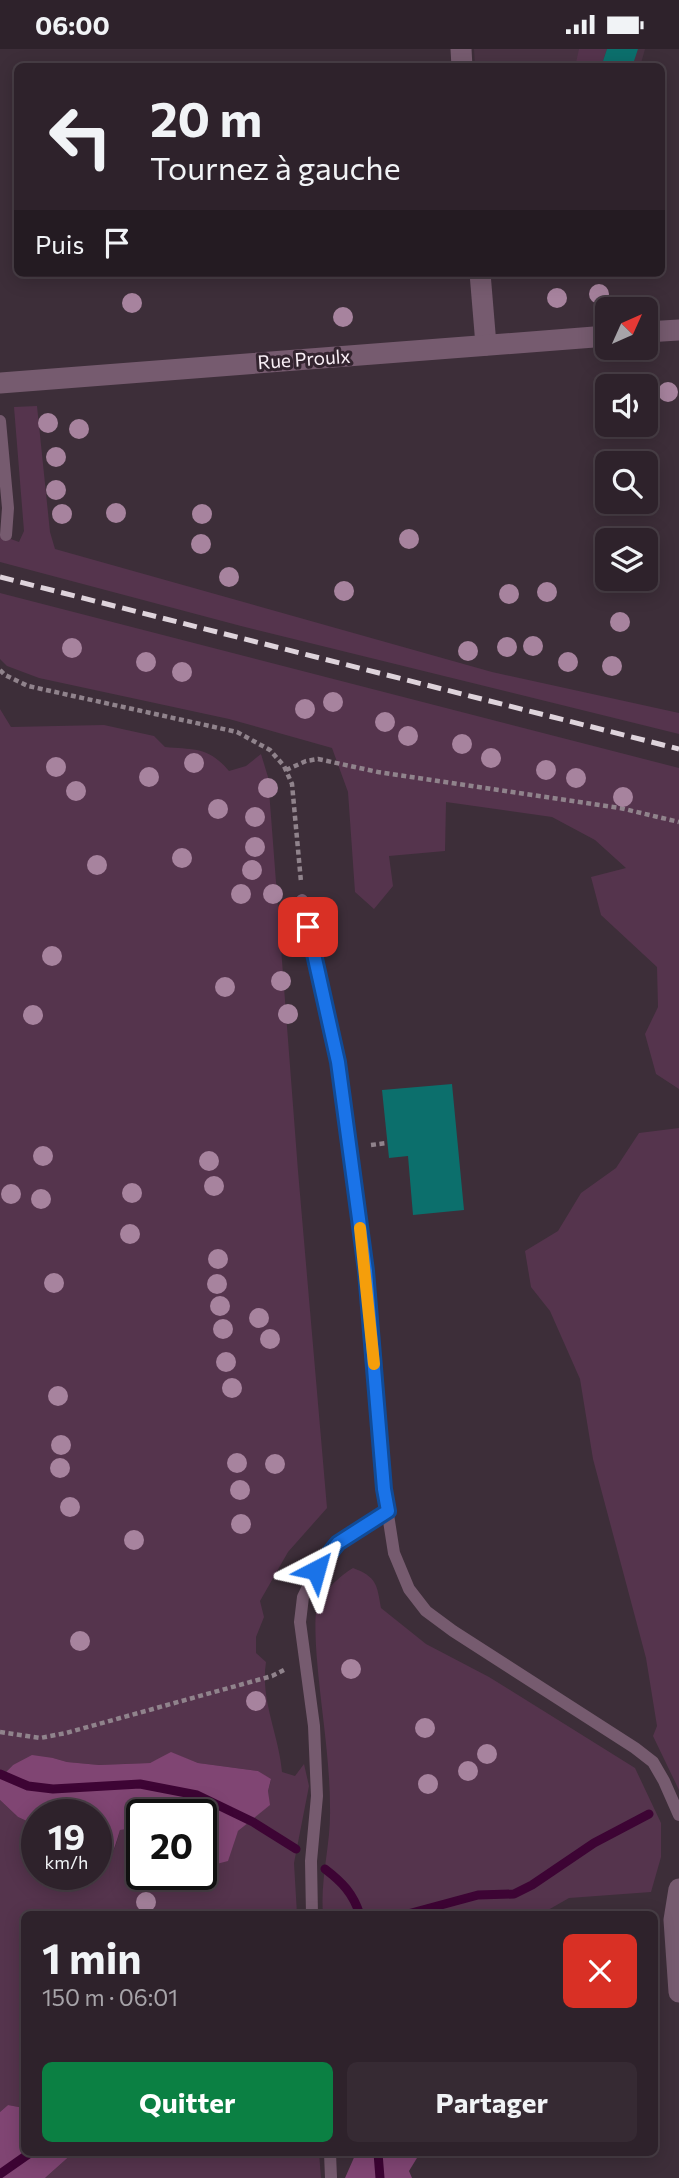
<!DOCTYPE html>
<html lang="fr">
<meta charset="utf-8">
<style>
:root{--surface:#2e222b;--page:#362a33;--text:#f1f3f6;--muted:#a7a4a9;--line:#493f47;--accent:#0b8043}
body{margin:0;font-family:Commissioner,sans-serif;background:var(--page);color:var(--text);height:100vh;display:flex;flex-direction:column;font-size:26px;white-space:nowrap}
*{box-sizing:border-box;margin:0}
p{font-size:23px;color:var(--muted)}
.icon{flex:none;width:38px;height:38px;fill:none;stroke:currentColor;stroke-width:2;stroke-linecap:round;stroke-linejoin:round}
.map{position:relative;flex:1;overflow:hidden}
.panel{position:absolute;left:21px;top:1862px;width:637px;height:245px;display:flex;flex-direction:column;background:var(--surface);border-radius:10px;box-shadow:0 4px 18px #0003,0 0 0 2px var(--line)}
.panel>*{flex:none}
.hud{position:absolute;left:14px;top:14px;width:651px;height:214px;border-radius:10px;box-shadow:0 4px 18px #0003,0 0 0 2px var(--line);background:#2e222b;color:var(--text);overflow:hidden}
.needle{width:46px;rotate:45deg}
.buttons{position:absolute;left:595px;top:248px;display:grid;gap:14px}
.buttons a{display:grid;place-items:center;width:63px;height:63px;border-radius:10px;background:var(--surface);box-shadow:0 4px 18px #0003,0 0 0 2px var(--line);font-size:35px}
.speed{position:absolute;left:21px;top:1750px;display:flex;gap:14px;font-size:35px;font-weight:700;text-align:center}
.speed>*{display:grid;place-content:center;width:91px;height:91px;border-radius:50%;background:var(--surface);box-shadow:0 4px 18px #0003,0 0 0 2px var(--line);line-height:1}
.speed small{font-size:18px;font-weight:400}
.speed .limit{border:4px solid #111;border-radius:10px;background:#fff;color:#111}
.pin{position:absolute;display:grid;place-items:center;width:60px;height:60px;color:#fff;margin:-30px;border-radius:14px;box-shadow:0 4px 10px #0006}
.me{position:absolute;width:77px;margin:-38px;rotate:39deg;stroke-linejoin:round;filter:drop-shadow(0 0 5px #0008)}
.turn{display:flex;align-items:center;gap:24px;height:147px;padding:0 21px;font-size:32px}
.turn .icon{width:91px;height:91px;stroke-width:2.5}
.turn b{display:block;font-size:49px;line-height:60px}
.then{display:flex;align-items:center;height:66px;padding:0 21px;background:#0003;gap:14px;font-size:26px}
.round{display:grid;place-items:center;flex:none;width:74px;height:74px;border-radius:10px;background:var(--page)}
.head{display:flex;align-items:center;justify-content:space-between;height:119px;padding:0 21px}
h1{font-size:42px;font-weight:700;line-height:52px}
.action{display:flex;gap:14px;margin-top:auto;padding:14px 21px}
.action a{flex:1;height:80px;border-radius:10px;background:var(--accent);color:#fff;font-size:28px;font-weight:700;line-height:80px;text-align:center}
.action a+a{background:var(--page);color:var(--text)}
.status{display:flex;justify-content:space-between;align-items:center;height:49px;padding:0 35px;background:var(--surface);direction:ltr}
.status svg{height:19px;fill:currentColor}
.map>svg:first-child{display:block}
.built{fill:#493343}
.green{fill:#55344d}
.forest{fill:#804573}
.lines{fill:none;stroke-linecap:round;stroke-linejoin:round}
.stream{stroke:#3d0434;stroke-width:9}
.building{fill:#0c6f6c}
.path{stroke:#90838c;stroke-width:4.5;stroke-dasharray:5 3.5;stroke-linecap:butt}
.service{stroke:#765b6f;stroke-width:12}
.minor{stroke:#765b6f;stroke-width:21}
.rail{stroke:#ded3db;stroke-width:5;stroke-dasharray:14 7;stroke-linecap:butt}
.tree{fill:#a7839e}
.route-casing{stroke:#114b97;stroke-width:18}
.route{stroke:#1a73e8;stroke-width:12}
.slow{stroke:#f59e0b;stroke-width:12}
.labels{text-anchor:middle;stroke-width:6;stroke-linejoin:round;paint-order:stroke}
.street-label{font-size:19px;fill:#faf0f7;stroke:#33242f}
</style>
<div class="status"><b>06:00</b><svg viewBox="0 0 49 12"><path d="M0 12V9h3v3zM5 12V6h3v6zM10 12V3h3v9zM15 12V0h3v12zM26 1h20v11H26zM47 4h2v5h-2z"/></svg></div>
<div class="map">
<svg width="679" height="2129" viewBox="0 0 679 2129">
<rect width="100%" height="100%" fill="#3d2e39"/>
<path class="built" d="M474,0h171l-5,18 -165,-1z"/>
<g class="green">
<path d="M579,0h28l-6,17 -26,1z"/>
<path d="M37,357l13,126 5,17 437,123 187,41v21l-438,-108 -241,-64v-27l19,7 5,-11 -10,-124z"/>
<path d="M0,544l679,175v321l-23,-15 -11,-40 13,-27 -1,-40 -56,-52 -10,-38 35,-9 -31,-28 -43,-23 -106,-15 -1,49 -56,5 4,30 -19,23 -19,-17 -7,-100 -16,-44 -103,-29 -190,-41 -32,-12 -7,-7z"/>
<path d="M0,660l11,18 93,-2 50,11 11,11c29,3 43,-1 64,24l17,-5 15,-12 7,23 30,394 29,337 -39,44 -28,49 4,16 -8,20v16l10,9c-6,38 13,73 16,110l13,4 9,-12 5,22 -15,77 3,51 -273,1v193l-16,-3 -8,7v-312l18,17 13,6 6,-5v56h59v-5c16,-8 20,-23 24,-39l17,-2 5,2v5l-13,11 7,14h6v14h27l2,4 9,-4h21v-6l11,-2 26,-35 31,-26 -1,-14 3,-11 -13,-9 -60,-8 -26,-10 -22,10 -51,2 -32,-3 -14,-4 -40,7 -13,13z"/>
<path d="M679,1079v662l-26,-54 4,-10 -11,-68 -53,-199 -13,-80 -30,-68 -19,-24 -6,-36 33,-20 23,-38 35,-25 23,-35z"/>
<path d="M353,1519c24,9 24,17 28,40l45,36 63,33 146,91 26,55v34l-10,35 -82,6 -28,16h-218c-3,-35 8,-70 7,-106 0,-49 -9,-99 -13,-148 -1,-13 -3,-42 0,-53 5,-15 23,-31 36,-39z"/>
<path d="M73,2104h246l2,25h-276z"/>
</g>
<g class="forest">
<path d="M171,1703l27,11 60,8 13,8 -3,12 2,14 -32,26 -10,30 -27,7v-53h-59v15l-5,-2 -17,2c-5,16 -8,32 -24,39v-54h-35l1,-9 -8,-3 -14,12h-3v3l-6,5 -13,-6 -18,-17v-22l13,-13 19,-10 21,3 14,4 32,3 51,-2z"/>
<path d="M142,1786v25h-6l-7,-14z"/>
<path d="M8,2056l16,3v45h49l-28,25h-45v-66z"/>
<path d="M356,2104h64l-11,18 3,7h-67z"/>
</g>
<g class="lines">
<g class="stream">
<path d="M0,1725l28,12 25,3 87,-5 57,11 56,27 43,27"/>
<path d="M325,1820c17,13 28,24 35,46"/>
<path d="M404,1866l74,-20 36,-1 18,-9 62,-42 55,-29"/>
<path d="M378,2104l2,25"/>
<path d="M0,2125l30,-21"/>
</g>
</g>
<g class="building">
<path d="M607,0h31l-6,18h-31z"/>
<path d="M452,1035l12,126 -51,5 -5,-59 -19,2 -7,-68z"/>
</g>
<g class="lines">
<g class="path">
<path d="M0,621l5,5 23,11 209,46 33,18 14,16 8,18 9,98"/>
<path d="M286,721l20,-9 12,-2 60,13 242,36 59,14"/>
<path d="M371,1096l16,-2"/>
<path d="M0,1683l40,6 26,-5 206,-57 14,-7"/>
</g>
<g class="service">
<path d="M0,372l8,87 -2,27"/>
<path d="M302,851l36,162 28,209 18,218 10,64 15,36 17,22 27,20 182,117 18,14 11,19 15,34"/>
<path d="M312,1866l-1,-54 6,-65 -3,-70 -14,-104 3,-25 13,-27 22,-27 50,-31"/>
<path d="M330,2104l1,25"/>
</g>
<g class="minor">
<path d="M461,0l1,18"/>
<path d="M480,224l6,72"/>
<path d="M646,283l33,-2"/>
<path d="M0,334l607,-47"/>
<path d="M679,1840l-5,31 5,72"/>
</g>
<path class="rail" d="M0,528l679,172"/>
</g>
<g class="tree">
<circle cx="599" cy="245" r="10"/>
<circle cx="557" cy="249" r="10"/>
<circle cx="132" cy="254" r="10"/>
<circle cx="343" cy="268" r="10"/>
<circle cx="668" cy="343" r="10"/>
<circle cx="48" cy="374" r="10"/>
<circle cx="79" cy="380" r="10"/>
<circle cx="56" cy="408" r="10"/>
<circle cx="56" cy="441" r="10"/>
<circle cx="116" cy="464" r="10"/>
<circle cx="62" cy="465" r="10"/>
<circle cx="202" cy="465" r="10"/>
<circle cx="409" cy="490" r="10"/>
<circle cx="201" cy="495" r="10"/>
<circle cx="229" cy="528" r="10"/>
<circle cx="344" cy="542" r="10"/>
<circle cx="547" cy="543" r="10"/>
<circle cx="509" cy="545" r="10"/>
<circle cx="620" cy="573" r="10"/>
<circle cx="533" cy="597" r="10"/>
<circle cx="507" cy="598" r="10"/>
<circle cx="72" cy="599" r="10"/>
<circle cx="468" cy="602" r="10"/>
<circle cx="146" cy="613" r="10"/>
<circle cx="568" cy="613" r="10"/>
<circle cx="612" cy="617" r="10"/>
<circle cx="182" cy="623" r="10"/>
<circle cx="333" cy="653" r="10"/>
<circle cx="305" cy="660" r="10"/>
<circle cx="385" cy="673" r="10"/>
<circle cx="408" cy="687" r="10"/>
<circle cx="462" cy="695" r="10"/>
<circle cx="491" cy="709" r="10"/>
<circle cx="194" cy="714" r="10"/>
<circle cx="56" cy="718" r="10"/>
<circle cx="546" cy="721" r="10"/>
<circle cx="149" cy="728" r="10"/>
<circle cx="576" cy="729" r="10"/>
<circle cx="268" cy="739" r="10"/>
<circle cx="76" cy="742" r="10"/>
<circle cx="623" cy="748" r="10"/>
<circle cx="218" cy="760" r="10"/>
<circle cx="255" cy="768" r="10"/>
<circle cx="255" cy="798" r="10"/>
<circle cx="182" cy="809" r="10"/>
<circle cx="97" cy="816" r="10"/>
<circle cx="252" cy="821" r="10"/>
<circle cx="241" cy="845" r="10"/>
<circle cx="273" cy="845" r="10"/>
<circle cx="52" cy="907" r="10"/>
<circle cx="281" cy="932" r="10"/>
<circle cx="225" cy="938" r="10"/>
<circle cx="288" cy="965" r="10"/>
<circle cx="33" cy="966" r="10"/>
<circle cx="43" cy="1107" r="10"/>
<circle cx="209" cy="1112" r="10"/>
<circle cx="214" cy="1137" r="10"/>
<circle cx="132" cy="1144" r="10"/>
<circle cx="11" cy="1145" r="10"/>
<circle cx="41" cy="1150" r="10"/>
<circle cx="130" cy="1185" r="10"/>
<circle cx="218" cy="1210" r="10"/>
<circle cx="54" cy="1234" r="10"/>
<circle cx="217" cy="1235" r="10"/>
<circle cx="220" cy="1257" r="10"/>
<circle cx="259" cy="1269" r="10"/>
<circle cx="223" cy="1280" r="10"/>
<circle cx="270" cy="1290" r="10"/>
<circle cx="226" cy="1313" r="10"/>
<circle cx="232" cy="1339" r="10"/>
<circle cx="58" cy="1347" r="10"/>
<circle cx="61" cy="1396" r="10"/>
<circle cx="237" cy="1414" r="10"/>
<circle cx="275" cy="1415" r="10"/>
<circle cx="60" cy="1419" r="10"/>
<circle cx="240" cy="1441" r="10"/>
<circle cx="70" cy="1458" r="10"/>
<circle cx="241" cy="1475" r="10"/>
<circle cx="134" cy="1491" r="10"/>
<circle cx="80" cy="1592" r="10"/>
<circle cx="351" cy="1620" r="10"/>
<circle cx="256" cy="1652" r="10"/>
<circle cx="425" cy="1679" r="10"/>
<circle cx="487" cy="1705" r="10"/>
<circle cx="468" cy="1722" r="10"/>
<circle cx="428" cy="1735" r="10"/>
<circle cx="146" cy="1853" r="10"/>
</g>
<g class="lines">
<defs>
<path id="route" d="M308,878l30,135 28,209 18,218 4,22 -50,32 -22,27"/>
</defs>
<use href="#route" class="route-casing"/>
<use href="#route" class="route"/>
<path class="slow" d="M360,1179l14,136"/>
</g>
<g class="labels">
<g class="street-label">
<text transform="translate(304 310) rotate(-4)" y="7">Rue Proulx</text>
</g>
</g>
</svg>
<div class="buttons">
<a><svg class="needle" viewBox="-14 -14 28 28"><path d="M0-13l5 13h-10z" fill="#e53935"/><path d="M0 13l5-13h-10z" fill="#a7a4a9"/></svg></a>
<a><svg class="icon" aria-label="sound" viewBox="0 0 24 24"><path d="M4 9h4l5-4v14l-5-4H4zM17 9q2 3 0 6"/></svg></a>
<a><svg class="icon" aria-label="search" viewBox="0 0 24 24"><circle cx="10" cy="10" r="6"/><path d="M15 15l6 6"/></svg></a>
<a><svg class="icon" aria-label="layers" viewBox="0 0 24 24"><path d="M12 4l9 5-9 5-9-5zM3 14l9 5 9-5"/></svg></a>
</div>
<div class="speed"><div>19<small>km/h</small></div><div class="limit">20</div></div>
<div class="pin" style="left:308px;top:878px;background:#d93025"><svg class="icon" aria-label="arrive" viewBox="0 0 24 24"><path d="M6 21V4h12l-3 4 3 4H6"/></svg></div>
<svg class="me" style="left:316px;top:1521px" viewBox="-20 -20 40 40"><path d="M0-17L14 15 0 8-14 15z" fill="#1a73e8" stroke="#fff" stroke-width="4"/></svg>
<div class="hud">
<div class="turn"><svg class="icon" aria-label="left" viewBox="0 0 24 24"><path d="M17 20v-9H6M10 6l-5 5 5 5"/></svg><div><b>20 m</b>Tournez à gauche</div></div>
<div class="then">Puis<svg class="icon" aria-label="arrive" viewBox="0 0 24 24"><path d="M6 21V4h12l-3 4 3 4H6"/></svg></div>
</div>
<section class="panel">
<div class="head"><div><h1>1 min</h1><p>150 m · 06:01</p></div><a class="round" style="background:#d93025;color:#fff"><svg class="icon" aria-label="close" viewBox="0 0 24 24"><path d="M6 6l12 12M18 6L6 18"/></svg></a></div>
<div class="action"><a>Quitter</a><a>Partager</a></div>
</section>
</div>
